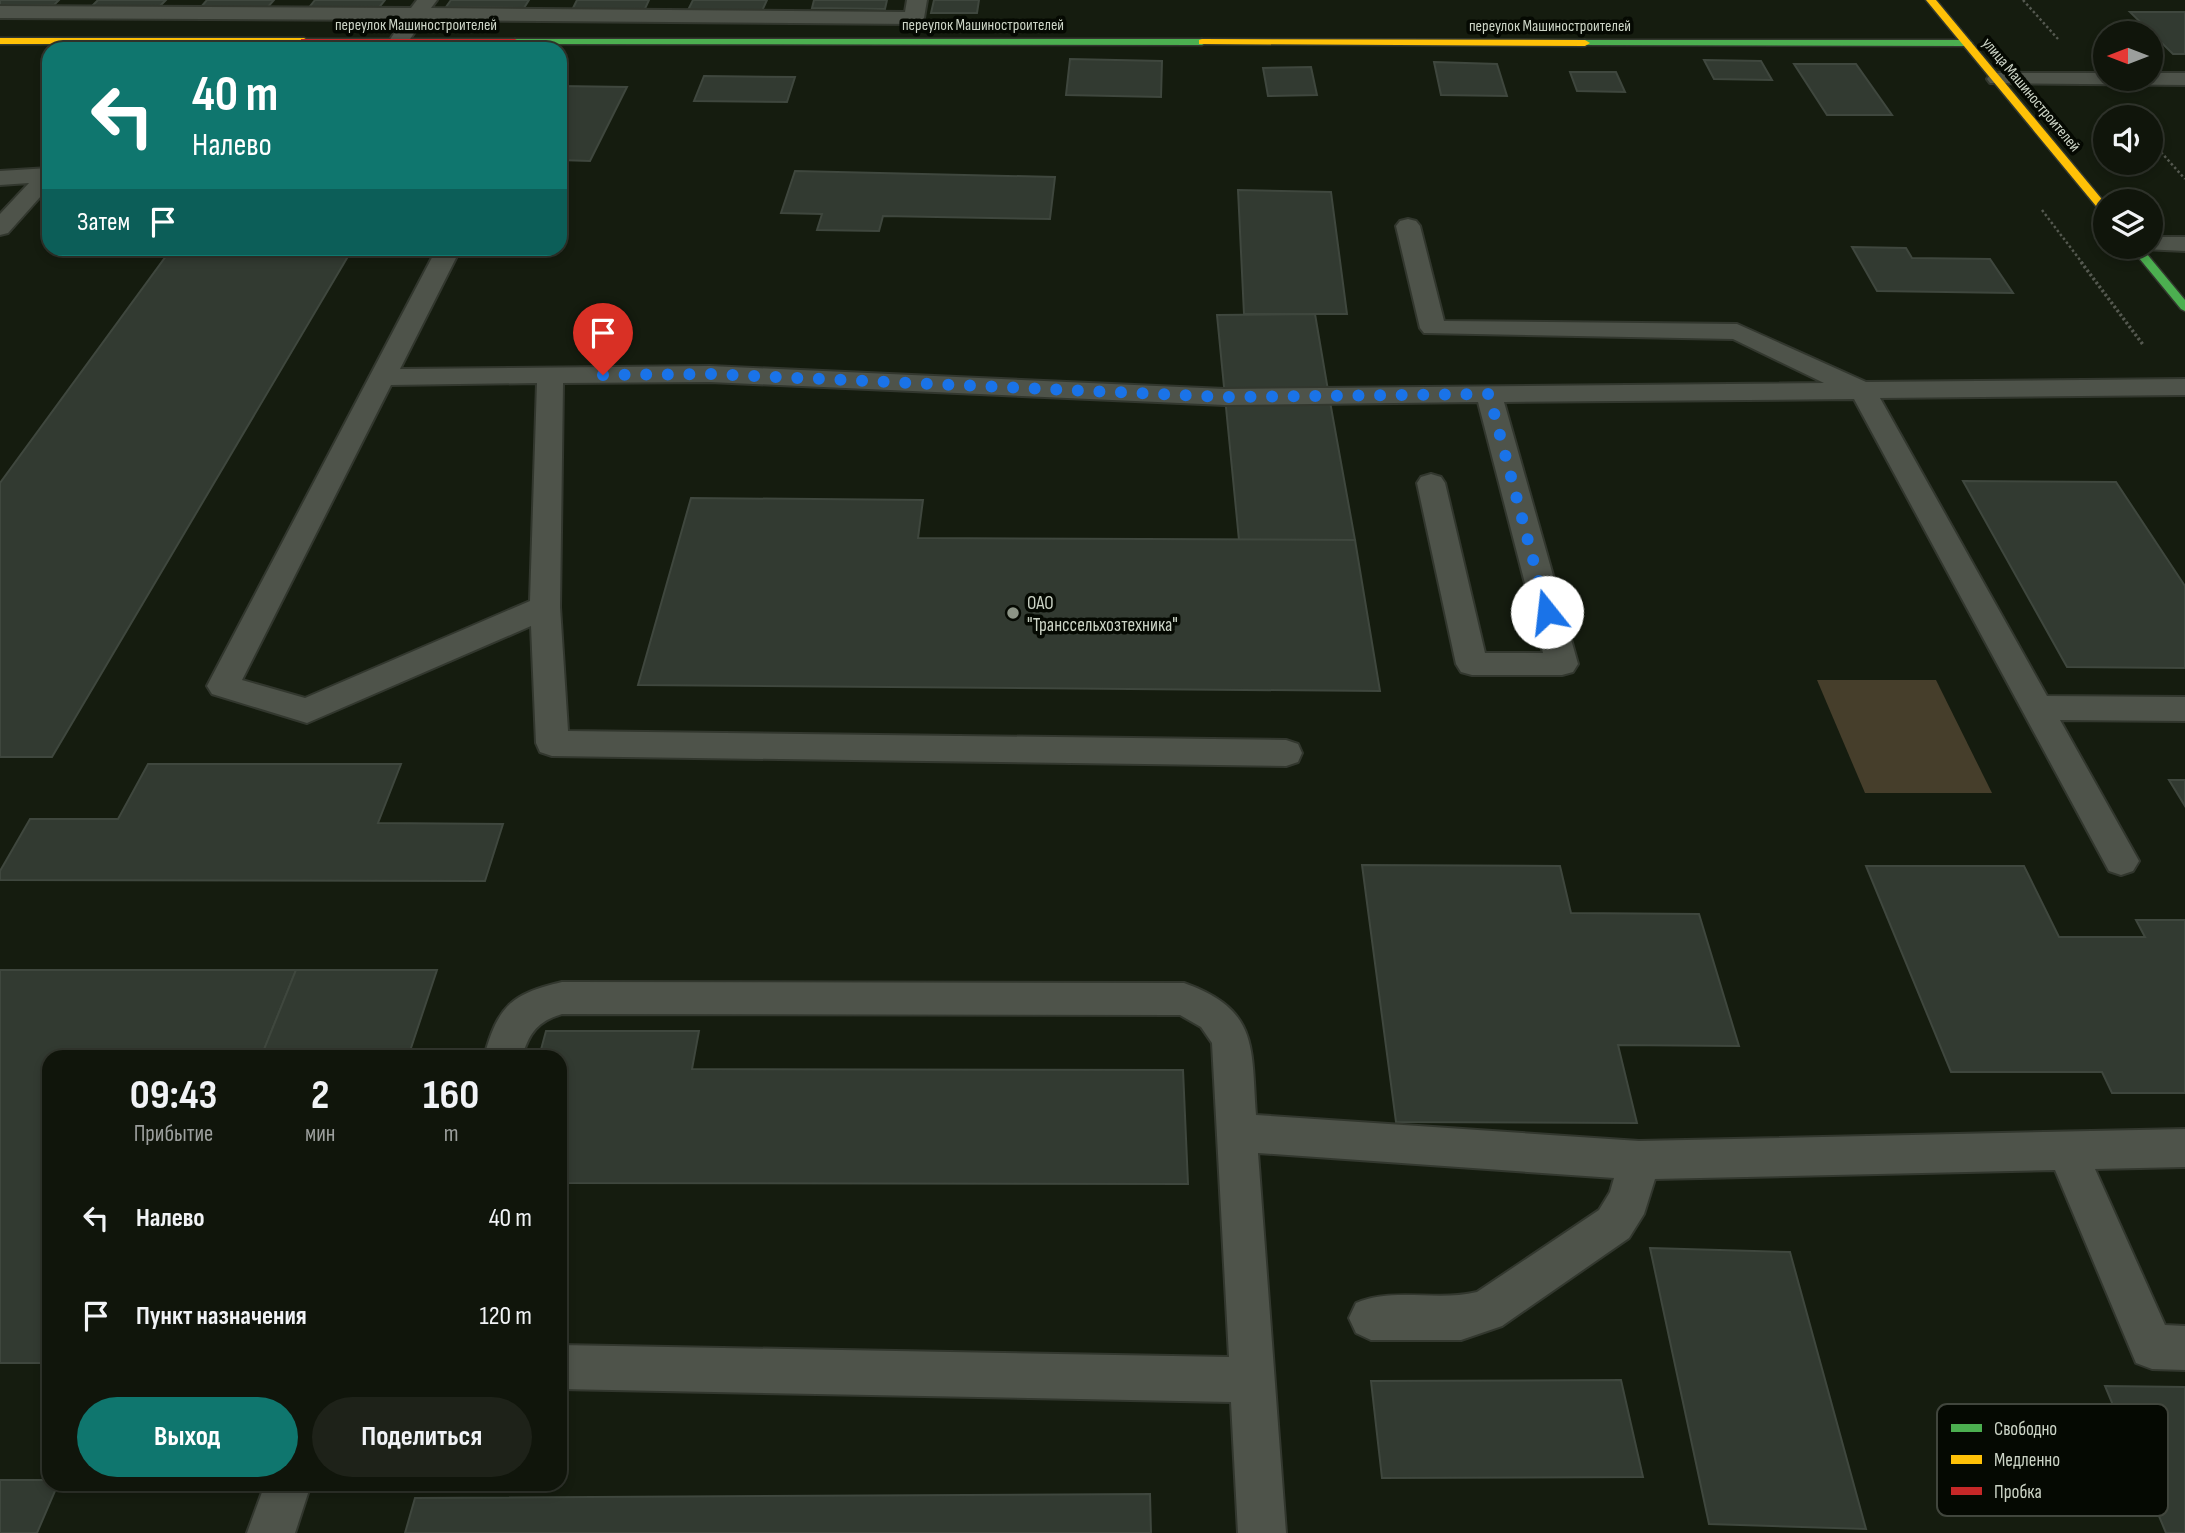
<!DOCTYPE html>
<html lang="ru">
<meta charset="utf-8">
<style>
:root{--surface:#10150b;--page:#1e2219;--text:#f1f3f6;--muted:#9c9f9d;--line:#30342c;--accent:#0f766e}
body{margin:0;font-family:"Sofia Sans Condensed",sans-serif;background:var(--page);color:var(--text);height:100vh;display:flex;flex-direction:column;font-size:26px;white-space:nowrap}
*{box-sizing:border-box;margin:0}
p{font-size:23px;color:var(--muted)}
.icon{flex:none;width:38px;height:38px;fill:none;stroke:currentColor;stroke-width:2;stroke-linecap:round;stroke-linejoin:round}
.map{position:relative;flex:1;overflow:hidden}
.sheet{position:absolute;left:42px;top:1050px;width:525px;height:441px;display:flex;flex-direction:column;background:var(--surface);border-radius:21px;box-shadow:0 4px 10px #0003,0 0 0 2px var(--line)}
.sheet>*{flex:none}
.guide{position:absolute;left:42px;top:42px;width:525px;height:214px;border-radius:21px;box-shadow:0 4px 10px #0003,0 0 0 2px var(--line);background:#0f766e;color:#fff;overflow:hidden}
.needle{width:46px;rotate:270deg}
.buttons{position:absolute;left:2093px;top:21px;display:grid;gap:14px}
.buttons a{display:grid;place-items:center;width:70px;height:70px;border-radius:50%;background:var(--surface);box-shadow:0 4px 10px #0003,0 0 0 2px var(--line);font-size:35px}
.pin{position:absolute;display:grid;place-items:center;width:60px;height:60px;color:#fff;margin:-72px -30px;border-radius:50% 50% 50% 0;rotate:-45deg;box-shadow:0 0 7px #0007}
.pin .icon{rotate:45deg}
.me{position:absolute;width:77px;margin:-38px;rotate:344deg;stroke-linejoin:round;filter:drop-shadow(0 0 5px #0008)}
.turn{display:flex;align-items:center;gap:24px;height:147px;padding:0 35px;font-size:32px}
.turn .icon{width:91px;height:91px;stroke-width:2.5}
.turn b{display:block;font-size:49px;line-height:60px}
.then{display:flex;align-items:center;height:66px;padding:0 35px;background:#0003;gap:14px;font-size:26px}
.eta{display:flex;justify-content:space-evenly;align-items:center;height:119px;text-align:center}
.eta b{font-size:42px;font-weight:700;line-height:49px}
.cta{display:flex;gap:14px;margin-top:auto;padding:14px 35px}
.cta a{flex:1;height:80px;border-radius:42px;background:var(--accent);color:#fff;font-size:28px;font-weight:700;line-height:80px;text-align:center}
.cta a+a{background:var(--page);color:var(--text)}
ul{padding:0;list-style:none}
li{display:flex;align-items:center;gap:21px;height:98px;padding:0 35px}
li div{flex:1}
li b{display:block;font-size:26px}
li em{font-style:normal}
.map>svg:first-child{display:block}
.green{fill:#463e2b}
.building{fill:#323a31;stroke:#3f473e;stroke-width:2}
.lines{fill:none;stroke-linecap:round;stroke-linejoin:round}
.lane-casing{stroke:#32372e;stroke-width:4}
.fast-casing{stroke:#32372e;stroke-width:3}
.slow-casing{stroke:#32372e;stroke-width:3}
.jam-casing{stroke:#32372e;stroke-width:3}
.path-far1{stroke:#555950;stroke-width:2.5;stroke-dasharray:2.5 2.5;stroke-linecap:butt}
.path{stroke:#555950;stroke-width:3.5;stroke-dasharray:2.5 2.5;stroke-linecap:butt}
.lane{fill:#4e534a;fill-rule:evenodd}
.fast{fill:#4caf50;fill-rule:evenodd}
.slow{fill:#ffc107;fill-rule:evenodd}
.jam{fill:#c62828;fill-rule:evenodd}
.route{stroke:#1a73e8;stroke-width:12;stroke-dasharray:0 21.6}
.poi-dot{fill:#8c9486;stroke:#050902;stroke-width:2.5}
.labels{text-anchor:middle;stroke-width:7;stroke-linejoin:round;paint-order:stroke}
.far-street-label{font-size:16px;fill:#ccd4c6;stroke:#050902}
.poi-label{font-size:19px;fill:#ccd4c6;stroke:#050902;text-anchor:start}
.key{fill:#050902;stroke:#41463d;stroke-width:2}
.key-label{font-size:19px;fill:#ccd4c6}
</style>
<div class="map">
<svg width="2185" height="1533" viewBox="0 0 2185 1533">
<rect width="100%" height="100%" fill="#151c0f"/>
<path class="green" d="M1817,680h119l56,113h-127z"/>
<g class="building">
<path d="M0,0h59l-5,5h-54z"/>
<path d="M98,0h68l-9,9 -67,-1z"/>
<path d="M207,0h67l-7,8h-67z"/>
<path d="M315,0h70l-8,10h-70z"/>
<path d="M451,0h78l-5,8 -78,-1z"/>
<path d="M577,0h72l-5,11 -72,-1z"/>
<path d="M693,0h74l-5,11 -74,-1z"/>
<path d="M814,0h73l-2,9 -73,-1z"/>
<path d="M934,0h45l-2,13h-46z"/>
<path d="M2130,12h55v42h-12z"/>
<path d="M1070,59l92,2 -1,36 -95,-2z"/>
<path d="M1704,60l57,1 11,19 -58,-1z"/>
<path d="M1434,62l63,2 10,32 -66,-1z"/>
<path d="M1794,64h62l36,51h-65z"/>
<path d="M1311,67l6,28 -49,1 -5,-28z"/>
<path d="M1570,72h46l9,20 -48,-1z"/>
<path d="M704,76l91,1 -8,25 -93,-1z"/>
<path d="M560,86l67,1 -37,74 -30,-1z"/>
<path d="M795,171l260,6 -5,42 -167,-3 -4,15 -62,-1 5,-16 -41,-1z"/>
<path d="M1238,190l93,2 16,122h-103z"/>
<path d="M1852,247l54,1 6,10 78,1 23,34 -136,-2z"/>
<path d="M169,252l181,1 -298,504h-52v-274z"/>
<path d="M1315,314l14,82 -104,1 -8,-82z"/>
<path d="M1329,396l26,144h-116l-14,-143z"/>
<path d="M1963,481l153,1 69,104v82l-118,-1z"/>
<path d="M691,498l232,2 -5,38 437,2 25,151 -742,-6z"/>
<path d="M148,764h253l-23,59 125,1 -18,57 -485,-1v-9l30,-52h88z"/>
<path d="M2169,780h16v26z"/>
<path d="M1362,865l198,1 11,47 128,1 40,132 -121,-1 19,78 -241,-1z"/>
<path d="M1866,866h158l35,71h86l-9,-17h49v173h-73l-10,-21h-151z"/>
<path d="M0,970h296l-35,87h-212v306h-49z"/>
<path d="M296,970h141l-29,87h-147z"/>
<path d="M546,1031h153l-7,38 491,1 5,114 -628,-1v-126h-21z"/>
<path d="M1650,1248l140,4 76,277 -157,-5z"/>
<path d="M1621,1380l22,97 -261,1 -11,-97z"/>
<path d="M2105,1386l80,1v146h-19z"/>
<path d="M0,1480h49v4h9l-21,49h-37z"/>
<path d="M1150,1494l1,39h-746l10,-35z"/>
</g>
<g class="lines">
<defs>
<g id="lane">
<path d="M417,0h20l-6,8 474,4 2,-12h20l-3,18 -10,6 -491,-4 -17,25h-14l-3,-4 14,-21 -403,-2v-12l411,2z"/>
<path d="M1997,73h108v6h46v-6h34v12l-195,-2 -3,-4 3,-4z"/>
<path d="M49,168v19l-41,46 -8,2v-21l29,-31 -29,2v-14z"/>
<path d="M1408,219l8,2 4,5 24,95 293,3 129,58 319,-3v16l-305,3 167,298 138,1v24l-125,-1 79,141 -6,10 -12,4 -12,-4 -255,-472 -350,3 74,262 -5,8 -11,3h-90l-11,-3 -5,-8 -39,-181 4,-6 10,-3 10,3 4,6 40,170h58l-65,-251 -253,3 -515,-23 -147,1 -3,224 8,124 718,9 12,4 4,9 -4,9 -12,4 -734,-10 -12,-4 -4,-9 -5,-117 -224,97 -95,-29 -5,-8 230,-438h24l-61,121 310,-3 515,23 599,-6 -91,-44 -309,-6 -4,-5 -24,-102 4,-5zM537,383l-7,218 -225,97 -63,-18 149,-295z"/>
<path d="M2151,237h34v14l-42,-2 -2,-2h10z"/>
<path d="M562,982l622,1c75,27 67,63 72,132l383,26 546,-12v38l-90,2 70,156 20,1v44l-33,-1 -16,-6 -81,-193 -400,9 -11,35 -15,24 -127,88 -41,14h-90l-15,-7 -7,-15 7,-15c37,-16 82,-1 121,-11l122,-82 11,-18 4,-14 -356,-25 28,380h-48l-7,-131 -671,-13v-44l669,12 -17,-314 -11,-16 -21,-12 -618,-1c-24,7 -33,19 -40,43h-38c14,-51 27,-63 78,-75z"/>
<path d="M265,1484h46l-16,49h-48z"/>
</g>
<g id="fast">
<path d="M515,39h687l5,3 -5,3 -690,-1 -2,-2z"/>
<path d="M1585,40h382l5,3 -5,3 -385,-1v-4z"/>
<path d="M2130,247h11l44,53v11l-4,-2z"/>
</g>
<g id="slow">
<path d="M1926,0h10l169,203v10l-4,-1z"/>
<path d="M0,38h304l5,3 -5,3h-304z"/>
<path d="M1202,39l383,1 5,3 -5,3 -386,-2v-4z"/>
</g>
<path id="jam" d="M301,39h214l5,3 -5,3 -211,-1 -3,-1z"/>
</defs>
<use href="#lane" class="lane-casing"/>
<use href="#fast" class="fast-casing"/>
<use href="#slow" class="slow-casing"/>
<use href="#jam" class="jam-casing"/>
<g class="path-far1">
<path d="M2023,0l35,39"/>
<path d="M2151,141l34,38"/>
<path d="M2042,210l41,54"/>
</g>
<path class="path" d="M2081,262l63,84"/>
<use href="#lane" class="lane"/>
<use href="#fast" class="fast"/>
<use href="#slow" class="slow"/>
<use href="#jam" class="jam"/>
</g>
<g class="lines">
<path class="route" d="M603,375l107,-1 515,23 264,-3 58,218"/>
</g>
<circle class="poi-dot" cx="1013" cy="613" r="7"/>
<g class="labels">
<g class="far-street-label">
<text x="416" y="30">переулок Машиностроителей</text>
<text x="983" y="30">переулок Машиностроителей</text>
<text x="1550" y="31">переулок Машиностроителей</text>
<text transform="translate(2032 94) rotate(50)" y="6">улица Машиностроителей</text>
</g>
<g class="poi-label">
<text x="1027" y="609">ОАО<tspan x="1027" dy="22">"Транссельхозтехника"</tspan></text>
</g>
</g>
<rect x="1937" y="1404" width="231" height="112" rx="10" class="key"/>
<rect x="1951" y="1424" width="31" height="8" fill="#4caf50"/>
<rect x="1951" y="1455" width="31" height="9" fill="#ffc107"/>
<rect x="1951" y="1487" width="31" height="8" fill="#c62828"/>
<g class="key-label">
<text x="1994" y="1435">Свободно</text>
<text x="1994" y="1466">Медленно</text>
<text x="1994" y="1498">Пробка</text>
</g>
</svg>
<div class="buttons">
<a><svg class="needle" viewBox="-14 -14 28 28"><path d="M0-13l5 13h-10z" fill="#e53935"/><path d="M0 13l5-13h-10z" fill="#9c9f9d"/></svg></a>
<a><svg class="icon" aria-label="sound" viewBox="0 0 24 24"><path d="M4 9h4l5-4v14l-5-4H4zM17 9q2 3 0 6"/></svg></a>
<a><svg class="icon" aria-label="layers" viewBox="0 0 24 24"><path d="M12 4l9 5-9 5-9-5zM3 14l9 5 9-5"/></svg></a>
</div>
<div class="pin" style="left:603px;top:375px;background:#d93025"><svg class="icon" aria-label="arrive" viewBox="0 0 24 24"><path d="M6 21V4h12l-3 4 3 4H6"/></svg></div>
<svg class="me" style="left:1547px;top:612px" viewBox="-20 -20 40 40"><circle r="19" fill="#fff"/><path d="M0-13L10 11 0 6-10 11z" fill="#1a73e8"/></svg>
<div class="guide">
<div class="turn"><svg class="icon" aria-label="left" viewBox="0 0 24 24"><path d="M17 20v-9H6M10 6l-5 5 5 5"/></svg><div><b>40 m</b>Налево</div></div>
<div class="then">Затем<svg class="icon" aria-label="arrive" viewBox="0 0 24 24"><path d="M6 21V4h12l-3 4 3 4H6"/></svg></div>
</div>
<section class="sheet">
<div class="eta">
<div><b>09:43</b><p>Прибытие</p></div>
<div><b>2</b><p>мин</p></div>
<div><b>160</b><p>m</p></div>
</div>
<ul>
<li><svg class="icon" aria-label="left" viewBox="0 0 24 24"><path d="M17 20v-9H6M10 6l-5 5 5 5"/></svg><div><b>Налево</b></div><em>40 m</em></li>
<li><svg class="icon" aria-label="arrive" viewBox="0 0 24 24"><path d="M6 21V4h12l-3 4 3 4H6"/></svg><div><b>Пункт назначения</b></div><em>120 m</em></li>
</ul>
<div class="cta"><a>Выход</a><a>Поделиться</a></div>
</section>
</div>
